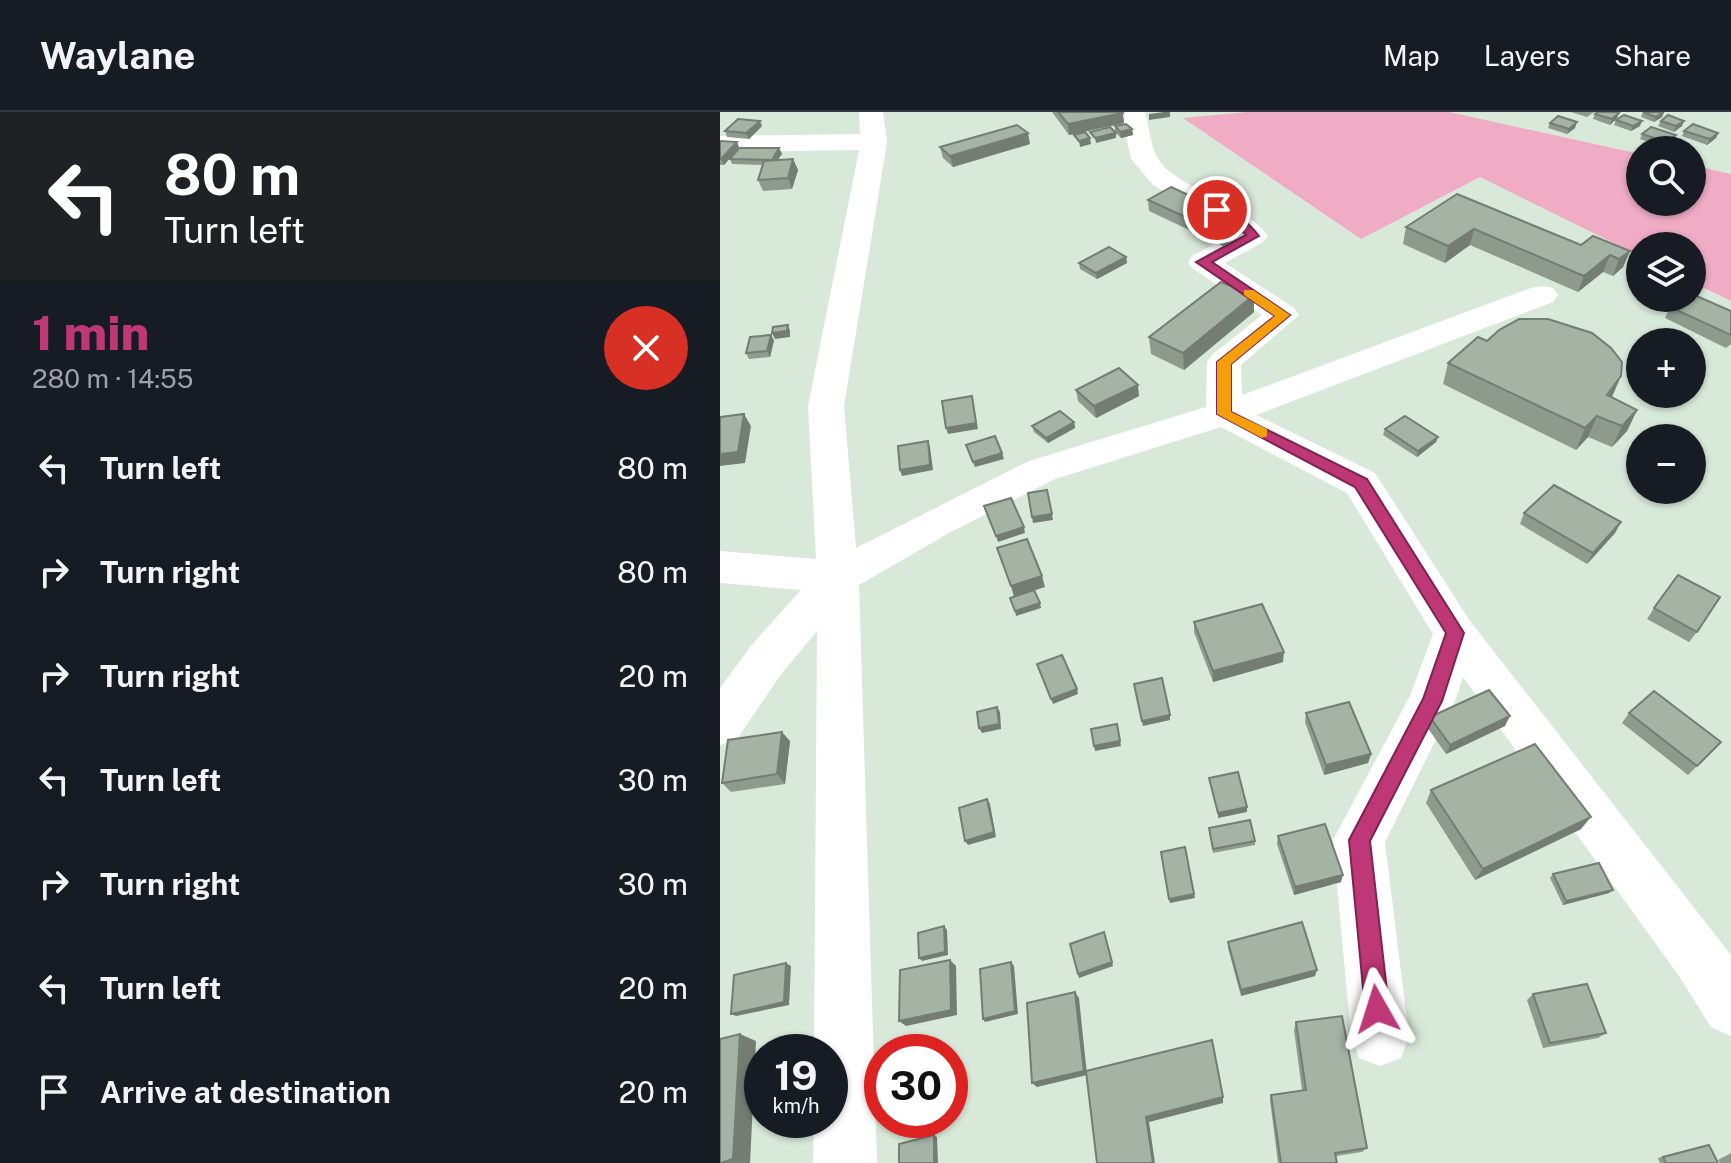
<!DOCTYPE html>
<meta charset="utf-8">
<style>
:root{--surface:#171b24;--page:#20242c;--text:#f1f3f6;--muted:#9ea1a6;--line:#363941;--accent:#be3776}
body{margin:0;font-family:"Public Sans",sans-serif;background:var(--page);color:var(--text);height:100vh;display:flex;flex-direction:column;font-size:30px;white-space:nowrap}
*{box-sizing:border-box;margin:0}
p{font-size:26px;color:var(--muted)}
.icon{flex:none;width:44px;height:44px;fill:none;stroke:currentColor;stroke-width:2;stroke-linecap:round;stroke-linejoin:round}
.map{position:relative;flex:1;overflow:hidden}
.details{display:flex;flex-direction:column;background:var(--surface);width:720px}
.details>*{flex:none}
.banner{background:#202124;color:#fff;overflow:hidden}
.buttons{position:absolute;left:906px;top:24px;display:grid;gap:16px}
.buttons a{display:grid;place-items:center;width:80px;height:80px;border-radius:50%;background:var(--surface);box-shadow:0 2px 6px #0004;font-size:40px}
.speed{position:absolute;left:24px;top:922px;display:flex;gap:16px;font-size:40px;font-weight:700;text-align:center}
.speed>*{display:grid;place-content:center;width:104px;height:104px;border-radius:50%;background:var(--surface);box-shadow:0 2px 6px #0004;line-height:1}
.speed small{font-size:20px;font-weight:400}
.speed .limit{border:12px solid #d22;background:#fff;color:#111}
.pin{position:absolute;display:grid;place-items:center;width:68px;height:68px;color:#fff;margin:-34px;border:4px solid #fff;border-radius:50%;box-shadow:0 2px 8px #0007}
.me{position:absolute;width:88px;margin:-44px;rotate:354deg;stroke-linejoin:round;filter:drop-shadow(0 0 6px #0008)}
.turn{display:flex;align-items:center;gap:28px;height:168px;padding:0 32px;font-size:36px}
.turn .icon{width:104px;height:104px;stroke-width:2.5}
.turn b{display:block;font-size:56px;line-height:68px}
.round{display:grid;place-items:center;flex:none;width:84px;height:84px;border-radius:42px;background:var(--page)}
.overview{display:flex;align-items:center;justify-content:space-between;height:136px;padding:0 32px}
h1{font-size:48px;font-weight:800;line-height:60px;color:var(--accent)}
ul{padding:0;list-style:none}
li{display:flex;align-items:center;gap:24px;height:104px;padding:0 32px}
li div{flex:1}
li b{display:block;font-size:30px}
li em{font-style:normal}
header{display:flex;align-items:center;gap:48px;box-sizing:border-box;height:112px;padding:0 40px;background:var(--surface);border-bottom:2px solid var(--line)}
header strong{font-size:38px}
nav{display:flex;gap:44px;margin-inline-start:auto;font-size:28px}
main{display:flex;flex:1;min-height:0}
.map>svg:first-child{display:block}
.green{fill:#efacc4}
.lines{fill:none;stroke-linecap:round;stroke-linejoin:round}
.minor{fill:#fff;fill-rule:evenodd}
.wall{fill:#8d9a8c}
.shaded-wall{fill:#737d72}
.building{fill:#a4b3a3;stroke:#737d72;stroke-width:2}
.route{fill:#be3776;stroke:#7c244d;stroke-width:2}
.slow{fill:#f59e0b}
</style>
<header>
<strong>Waylane</strong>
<nav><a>Map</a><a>Layers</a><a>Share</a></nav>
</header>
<main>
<section class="details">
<div class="banner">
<div class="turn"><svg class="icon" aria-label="left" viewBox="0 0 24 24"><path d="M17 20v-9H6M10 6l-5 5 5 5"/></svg><div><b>80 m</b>Turn left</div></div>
</div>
<div class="overview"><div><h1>1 min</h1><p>280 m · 14:55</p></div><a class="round" style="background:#d93025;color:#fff"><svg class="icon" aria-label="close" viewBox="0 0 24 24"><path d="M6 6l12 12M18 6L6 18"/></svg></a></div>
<ul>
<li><svg class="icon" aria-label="left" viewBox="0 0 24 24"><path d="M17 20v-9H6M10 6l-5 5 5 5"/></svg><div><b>Turn left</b></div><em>80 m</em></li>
<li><svg class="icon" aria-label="right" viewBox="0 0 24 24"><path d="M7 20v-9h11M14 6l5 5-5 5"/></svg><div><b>Turn right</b></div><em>80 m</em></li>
<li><svg class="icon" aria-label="right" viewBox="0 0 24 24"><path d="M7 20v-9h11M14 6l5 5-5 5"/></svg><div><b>Turn right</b></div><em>20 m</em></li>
<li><svg class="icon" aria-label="left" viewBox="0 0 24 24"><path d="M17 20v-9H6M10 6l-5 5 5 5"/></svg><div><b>Turn left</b></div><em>30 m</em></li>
<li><svg class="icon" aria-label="right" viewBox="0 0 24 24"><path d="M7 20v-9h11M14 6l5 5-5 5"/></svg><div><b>Turn right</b></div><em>30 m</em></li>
<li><svg class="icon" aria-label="left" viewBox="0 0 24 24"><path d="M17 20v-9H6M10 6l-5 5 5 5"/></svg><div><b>Turn left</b></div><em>20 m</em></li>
<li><svg class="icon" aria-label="arrive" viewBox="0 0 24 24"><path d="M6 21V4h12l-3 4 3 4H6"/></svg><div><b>Arrive at destination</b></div><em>20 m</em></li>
</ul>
</section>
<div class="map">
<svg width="1011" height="1051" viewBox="0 0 1011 1051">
<rect width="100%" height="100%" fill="#d9e9d9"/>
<path class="green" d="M528,0h201l191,42v48h52v-37l39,9v127l-39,-19v-36h-52v10l-160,-79 -119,62 -178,-121z"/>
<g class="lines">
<path class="minor" d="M139,0h24l4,30 -43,264 12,142 173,-87 177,-54 1,-45 5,-7 50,-40 -70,-47 -4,-6 4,-6 44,-23 -83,-48 -22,-26 -10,-47h24c4,14 5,31 11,43 16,34 87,45 112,81l-5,6 -38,21 69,45 5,7 -58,50 1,30 289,-107 11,-2 11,2 5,7 -5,7 -297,113 119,58 95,148 261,334v81l-20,-9 -32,-51 -216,-299 -8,24 -70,141 24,195 -8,21 -21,8 -21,-8 -8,-21 -18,-197 77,-144 23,-62 -86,-141 -126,-66 -166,52 -106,54 -90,52 18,578h-64l1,-43h16v-68h-16l3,-421 -35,42 -45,66 -17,6v-57l30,-41 51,-57 -81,-7v-32l96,8 -8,-153 51,-256 -139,2v-16l140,-2z"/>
</g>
<g class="wall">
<path d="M332,0h70l2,11 -55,12z"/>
<path d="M851,0h23l-7,5z"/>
<path d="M923,0h21l-2,5 -8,5 -13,-5z"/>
<path d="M899,1l-2,5 -7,7 -17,-6 2,-5z"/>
<path d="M896,8l24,6 -9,5 -17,-6z"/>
<path d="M941,9l21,5 -8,6 -16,-6z"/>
<path d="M830,11l25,5 -8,6 -19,-6z"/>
<path d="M42,14l-13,13 -22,-2 -2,-6z"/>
<path d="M395,14l17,3 1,6 -12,3 -6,-6z"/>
<path d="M964,19l34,2 -2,5 -9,7 -25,-9z"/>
<path d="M922,22l32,7 -10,7 -24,-9z"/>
<path d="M0,29l19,7h40l3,6 -5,6 16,-1 5,11 -6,19 -29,2 -5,-11 5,-15 -31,-1 -2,-5 5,-7 -11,13h-4z"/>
<path d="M310,32l-77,23 -10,-9 -3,-11z"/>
<path d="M737,82l124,51 49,6 -7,16 -10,9 -10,-4 -25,20 -108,-47 -25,18 -42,-19 3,-17z"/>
<path d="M428,88l97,32 -22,14 -74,-35z"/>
<path d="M406,145l1,6 -30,16 -17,-10 -1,-6z"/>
<path d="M950,195l61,4v33l-5,4 -61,-30z"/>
<path d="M534,200l-70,58 -33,-16 -2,-17z"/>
<path d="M54,228l-4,17 -21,2 -3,-6z"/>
<path d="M767,229l150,69 -10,21 -15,16 -24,-10 -12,13 -133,-66 5,-21z"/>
<path d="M356,278l63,6 -43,22 -18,-17z"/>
<path d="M354,310l1,6 -27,15 -14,-11 -2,-6z"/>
<path d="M665,317l53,8 -2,5 -19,15 -34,-22z"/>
<path d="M804,401l97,9 -6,11 -28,31 -67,-40z"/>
<path d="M934,496l43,24 -8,10 -42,-23z"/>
<path d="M474,510l89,40 -70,20 -19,-50z"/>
<path d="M586,601l65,41 -3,9 -44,12 -19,-53z"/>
<path d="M909,601l92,29 -33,33 -66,-52z"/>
<path d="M710,605l75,9 -59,28 -19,-27z"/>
<path d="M70,629l-5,43 -54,8 -9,-9z"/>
<path d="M711,678l150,39 -106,51 -49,-77z"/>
<path d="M489,716l46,13v4l-42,8z"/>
<path d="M558,724l63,46 -47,13 -17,-51z"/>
<path d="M833,762l56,19 -46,12 -13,-27z"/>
<path d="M508,830l87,34 -74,20 -13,-48z"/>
<path d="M813,882l73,39 -8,5 -55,10 -16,-48z"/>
<path d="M576,910l71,126 -5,4 -26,4 1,7h-59l-8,-63 1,-5 31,-5 -8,-60z"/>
<path d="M983,1034l15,17h-58l-2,-5z"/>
<path d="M1011,1041v10h-11l-2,-3z"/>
</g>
<g class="shaded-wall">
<path d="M444,0h6v5l-21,3v-6z"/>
<path d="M944,0l-2,5 -8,5 2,-5z"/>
<path d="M403,1l1,10 -55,12 -1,-11z"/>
<path d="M899,1l-2,5 -7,7 2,-6z"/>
<path d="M40,9l2,5 -13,13 -3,-6z"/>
<path d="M922,9l-2,5 -9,5 2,-5z"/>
<path d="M964,9l-2,5 -8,6 2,-6z"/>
<path d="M857,10l-2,6 -8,6 2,-5z"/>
<path d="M412,17l1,6 -12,3 -1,-6z"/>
<path d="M308,21l2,11 -77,23 -3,-11z"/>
<path d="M396,21v5l-20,5 -1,-5z"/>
<path d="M998,21l-2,5 -9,7 3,-6z"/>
<path d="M956,23l-2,6 -10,7 2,-6z"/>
<path d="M370,26l1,6 -11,3 -1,-6z"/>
<path d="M17,30l2,5 -15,18 -3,-6z"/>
<path d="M59,36l3,6 -8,11 -2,-5z"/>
<path d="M73,47l5,11 -6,19 -4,-11z"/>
<path d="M525,109v11l-22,14v-12z"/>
<path d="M754,117l-4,16 -25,18 3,-17z"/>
<path d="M910,139l-7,16 -10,9 6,-17z"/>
<path d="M890,143l-7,17 -25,20 6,-16z"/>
<path d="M406,145l1,6 -30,16 -1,-6z"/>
<path d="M534,183v17l-70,58 -1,-17z"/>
<path d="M68,213l2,6v6l-15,2 -3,-6z"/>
<path d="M51,223l3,5 -4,17 -3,-6z"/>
<path d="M901,264l-9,21 -5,-2z"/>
<path d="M418,273l1,11 -43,22 -2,-12z"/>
<path d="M252,284l6,33 -30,5 -2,-6z"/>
<path d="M917,298l-10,21 -15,16 10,-21z"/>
<path d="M24,302l7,12 -6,37 -25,3v-12z"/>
<path d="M877,304l-9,21 -12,13 9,-22z"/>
<path d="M354,310l1,6 -27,15 -2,-5z"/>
<path d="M718,325l-2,5 -19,15 1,-6z"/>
<path d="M208,329l2,6 3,23 -31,6 -2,-6z"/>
<path d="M282,341l2,6 -29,8 -2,-5z"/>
<path d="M327,378l6,30 -20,3 -1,-6z"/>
<path d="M901,410l-6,11 -28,31 6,-11z"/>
<path d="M304,415l1,6 -27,9 -2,-6z"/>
<path d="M322,464l3,11 -31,10 -3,-11z"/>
<path d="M320,491l1,5 -25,8 -1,-5z"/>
<path d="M564,540l-1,10 -70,20v-11z"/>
<path d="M357,577l1,5 -25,10 -2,-5z"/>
<path d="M277,595l3,5 1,17 -19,4 -3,-5z"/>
<path d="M450,603v5l-27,6 -1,-5z"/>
<path d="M790,604l-5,10 -59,28 4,-9z"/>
<path d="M62,620l8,9 -5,43 -8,-10z"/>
<path d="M400,629l1,5 -26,5 -1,-5z"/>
<path d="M651,642l-3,9 -44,12 2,-10z"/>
<path d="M267,687l3,5 6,33 -28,8 -3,-4z"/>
<path d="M527,695v5l-29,6v-5z"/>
<path d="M871,705l-10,12 -106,51 8,-11z"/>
<path d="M623,763l-2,7 -47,13 1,-8z"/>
<path d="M893,778l-4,3 -46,12 3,-4z"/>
<path d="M474,782l1,4 -25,5 -1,-4z"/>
<path d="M224,814l3,4 1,25 -26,6 -3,-3z"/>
<path d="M384,820l9,34 -34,12 -1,-4z"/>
<path d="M230,848l6,6 1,49 -51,11 -7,-5z"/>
<path d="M291,850l3,4 4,48 -33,8 -2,-3z"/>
<path d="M66,851l5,3 -2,39 -53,11 -5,-2z"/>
<path d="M597,858l-2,6 -74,20v-6z"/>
<path d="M355,880l4,6 8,77 -50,12 -5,-4z"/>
<path d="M20,922l16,7 -6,122h-30z"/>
<path d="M237,955l3,2 1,37 -11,3z"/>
<path d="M503,985v6l-74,19 6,41h-2l-7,-46z"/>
<path d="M214,1023l3,2 1,26h-4z"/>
</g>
<g class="building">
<path d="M338,0h64l1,1 -55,11z"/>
<path d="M877,0h19l3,1 -7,6 -17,-5z"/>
<path d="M923,0h20l-7,5z"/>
<path d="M904,3l18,6 -9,5 -17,-6z"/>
<path d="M948,3l16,6 -8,5 -15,-5z"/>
<path d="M838,4l19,6 -8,7 -19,-6z"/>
<path d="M18,7l22,2 -14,12 -21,-2z"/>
<path d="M406,12l6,5 -12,3 -5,-6z"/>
<path d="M973,12l25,9 -8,6 -26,-8z"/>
<path d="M297,13l11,8 -78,23 -10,-9z"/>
<path d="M390,15l6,6 -21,5 -5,-6z"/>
<path d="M931,15l25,8 -10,7 -24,-8z"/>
<path d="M365,20l5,6 -11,3 -5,-6z"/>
<path d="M0,29l17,1 -16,17h-1z"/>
<path d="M19,36h40l-7,12 -42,-1z"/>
<path d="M73,47l-5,19 -30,2 6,-19z"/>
<path d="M451,75l74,34 -22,13 -75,-34z"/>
<path d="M737,82l124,51 12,-9 37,15 -11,8 -9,-4 -26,21 -110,-47 -26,17 -42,-19z"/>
<path d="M389,135l17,10 -30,16 -17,-10z"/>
<path d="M501,170l33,13 -71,58 -34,-16z"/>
<path d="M972,182l39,17v24l-61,-28 11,-9h11z"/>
<path d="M799,207h29l44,14 19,15 11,14 -1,14 -14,19 30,15 -15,16 -25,-10 -12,12 -137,-65 30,-26 9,4 12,-11z"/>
<path d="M68,213l-1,6 -15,2 1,-6z"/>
<path d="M51,223l-4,16 -21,2 4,-16z"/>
<path d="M399,256l19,17 -44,21 -18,-16z"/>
<path d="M252,284l4,27 -30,5 -4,-27z"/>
<path d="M340,299l14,11 -28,16 -14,-12z"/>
<path d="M24,302l-6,38 -18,2v-37z"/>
<path d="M685,304l33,21 -20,14 -33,-22z"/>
<path d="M275,324l7,17 -29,9 -7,-17z"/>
<path d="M208,329l2,24 -30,5 -2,-24z"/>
<path d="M834,373l67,37 -28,31 -69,-40z"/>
<path d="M327,378l5,24 -20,3 -4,-24z"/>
<path d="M291,386l13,29 -28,9 -12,-30z"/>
<path d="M307,427l15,37 -31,10 -14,-38z"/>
<path d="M958,463l42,22 -23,35 -43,-24z"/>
<path d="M314,478l6,13 -25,8 -5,-13z"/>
<path d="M542,492l22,48 -71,19 -19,-49z"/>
<path d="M342,543l15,34 -26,10 -14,-35z"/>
<path d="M442,566l8,37 -28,6 -8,-37z"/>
<path d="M769,578l21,26 -60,29 -20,-28z"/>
<path d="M934,579l67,51 -24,24 -68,-53z"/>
<path d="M629,590l22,52 -45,11 -20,-52z"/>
<path d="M277,595l2,17 -20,4 -2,-16z"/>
<path d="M397,612l3,17 -26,5 -3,-17z"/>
<path d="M62,620l-5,42 -55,9 6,-43z"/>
<path d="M815,632l56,73 -108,52 -52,-79z"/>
<path d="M518,660l9,35 -29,6 -9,-35z"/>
<path d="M267,687l7,33 -29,9 -6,-33z"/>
<path d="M530,708l5,21 -42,8 -4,-21z"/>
<path d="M605,712l18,51 -48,12 -17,-51z"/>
<path d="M465,735l9,47 -25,5 -8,-47z"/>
<path d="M879,751l14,27 -47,11 -13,-27z"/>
<path d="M582,810l15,48 -76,20 -13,-48z"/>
<path d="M224,814l1,26 -26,6 -1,-25z"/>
<path d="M384,820l8,30 -34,12 -8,-30z"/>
<path d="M230,848l1,50 -52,11 1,-51z"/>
<path d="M291,850l4,49 -32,8 -3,-50z"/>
<path d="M66,851l-2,39 -53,12 3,-39z"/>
<path d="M867,872l19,49 -56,10 -17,-49z"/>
<path d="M355,880l9,79 -52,12 -5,-80z"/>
<path d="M622,904l25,132 -32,5 2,10h-56l-10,-68 35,-5 -10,-68z"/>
<path d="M20,922l-7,125 -13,4v-124z"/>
<path d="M492,928l11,57 -77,20 7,46h-56l-11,-92z"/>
<path d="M237,955l1,37 -8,2v-37z"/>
<path d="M214,1023v28h-35v-19z"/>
<path d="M989,1033l9,18h-52l-3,-6z"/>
</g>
<path class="route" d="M493,95c18,-1 36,16 46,29l-47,26 78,53 -59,49v48l136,67 97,154 -22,68 -72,140 19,168 -4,8 -8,4 -9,-4 -3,-8 -16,-169 74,-141 23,-66 -91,-146 -138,-73v-52l58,-46 -79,-54 50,-27 -6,-7 -27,-16z"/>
<path class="slow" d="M524,178h9l37,25 -59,49v48l36,17v7l-5,2 -45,-24v-52l58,-46 -31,-21z"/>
</svg>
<div class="buttons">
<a><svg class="icon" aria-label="search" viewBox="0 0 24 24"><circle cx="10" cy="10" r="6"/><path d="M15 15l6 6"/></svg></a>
<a><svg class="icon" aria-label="layers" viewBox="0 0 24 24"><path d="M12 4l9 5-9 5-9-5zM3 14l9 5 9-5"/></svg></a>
<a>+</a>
<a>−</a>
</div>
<div class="speed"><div>19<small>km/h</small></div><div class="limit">30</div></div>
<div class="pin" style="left:497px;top:98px;background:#d93025"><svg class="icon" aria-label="arrive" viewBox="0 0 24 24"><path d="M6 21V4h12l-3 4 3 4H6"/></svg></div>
<svg class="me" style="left:657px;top:897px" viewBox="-20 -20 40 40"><path d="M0-17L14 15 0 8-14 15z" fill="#be3776" stroke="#fff" stroke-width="4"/></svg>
</div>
</main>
